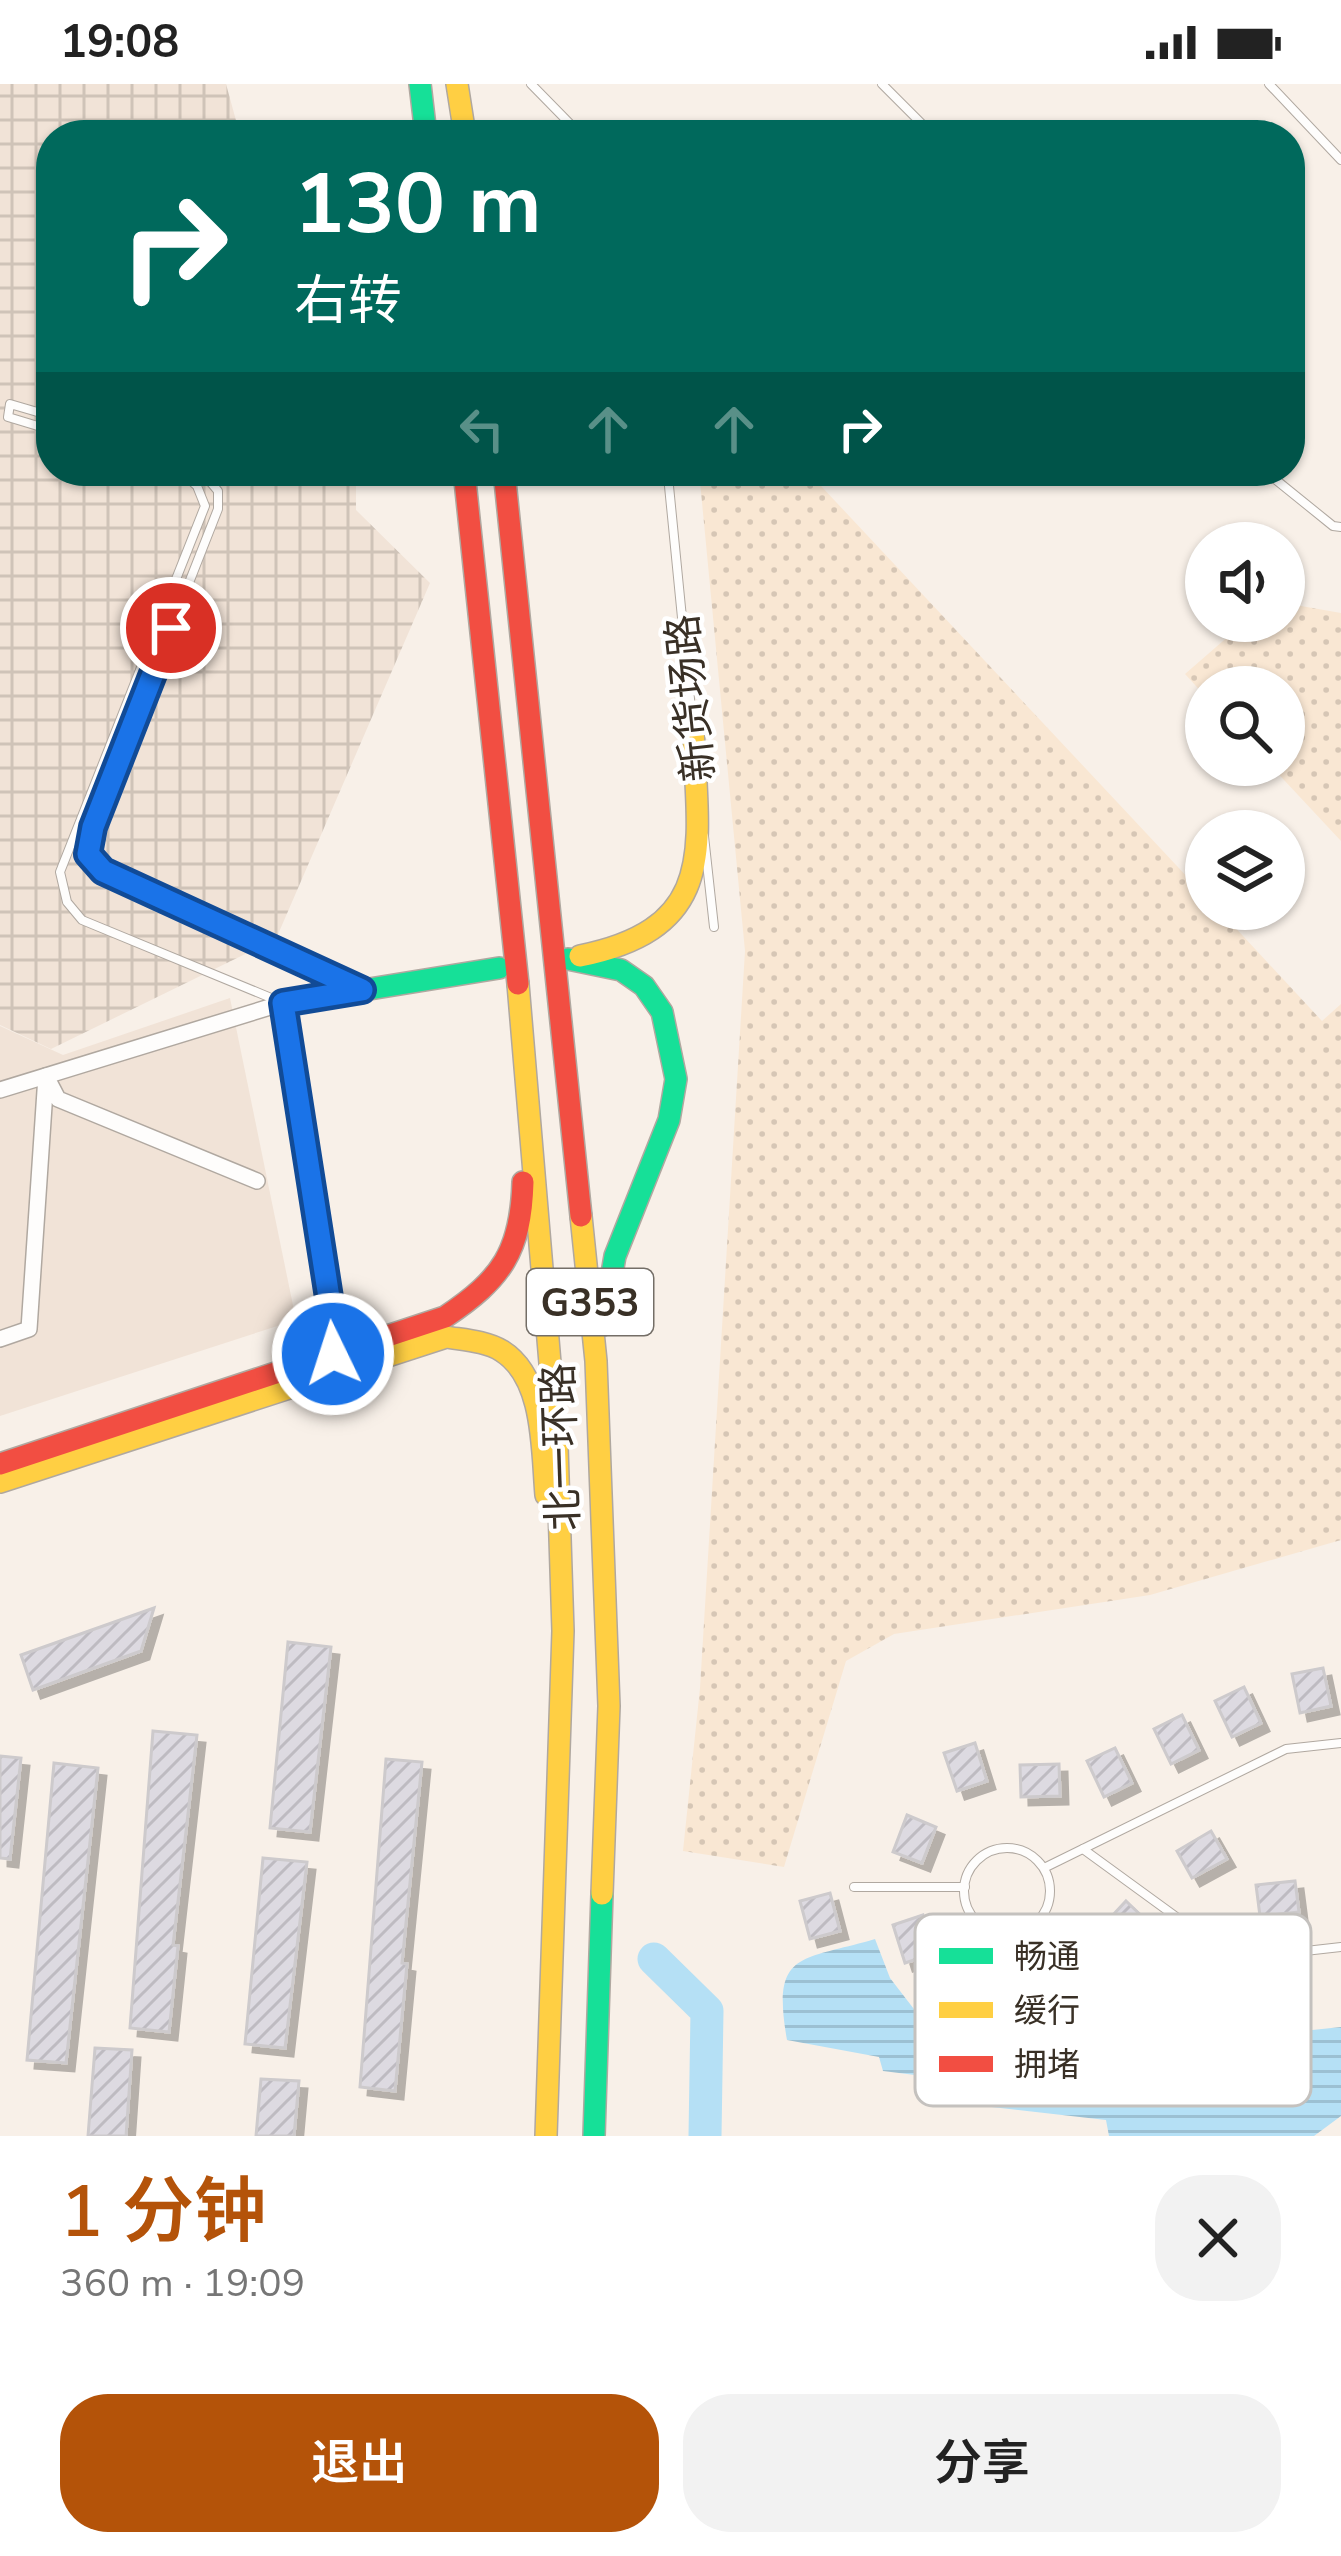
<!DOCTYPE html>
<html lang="zh">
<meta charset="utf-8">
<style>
:root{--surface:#fff;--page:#f2f2f2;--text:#222;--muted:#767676;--accent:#b45309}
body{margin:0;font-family:"Nunito Sans","Noto Sans SC",sans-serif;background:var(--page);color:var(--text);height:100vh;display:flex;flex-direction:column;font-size:45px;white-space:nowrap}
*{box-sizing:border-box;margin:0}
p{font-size:39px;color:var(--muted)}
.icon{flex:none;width:66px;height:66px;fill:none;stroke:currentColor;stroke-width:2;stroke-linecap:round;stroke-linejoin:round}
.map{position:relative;height:2052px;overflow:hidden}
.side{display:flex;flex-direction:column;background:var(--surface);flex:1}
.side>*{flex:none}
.banner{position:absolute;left:36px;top:36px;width:1269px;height:366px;border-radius:48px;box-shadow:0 3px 9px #0004;background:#00695c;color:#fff;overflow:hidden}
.controls{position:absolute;left:1185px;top:438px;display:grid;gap:24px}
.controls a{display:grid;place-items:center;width:120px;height:120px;border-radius:50%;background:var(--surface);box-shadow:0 3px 9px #0004;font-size:60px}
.pin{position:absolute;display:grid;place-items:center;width:102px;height:102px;color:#fff;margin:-51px;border:6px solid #fff;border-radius:50%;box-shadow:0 3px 12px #0007}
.me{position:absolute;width:132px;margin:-66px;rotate:356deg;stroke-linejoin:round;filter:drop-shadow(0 0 9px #0008)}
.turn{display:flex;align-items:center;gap:42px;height:252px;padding:0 60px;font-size:54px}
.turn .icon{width:156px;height:156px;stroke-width:2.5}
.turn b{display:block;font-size:84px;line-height:102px}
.lanes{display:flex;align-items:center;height:114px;padding:0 60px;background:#0003;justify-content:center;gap:60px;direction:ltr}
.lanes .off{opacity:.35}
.round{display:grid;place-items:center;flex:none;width:126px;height:126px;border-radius:48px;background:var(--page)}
.head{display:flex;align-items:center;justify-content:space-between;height:204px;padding:0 60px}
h1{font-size:72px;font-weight:600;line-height:90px;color:var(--accent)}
.action{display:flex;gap:24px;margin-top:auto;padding:24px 60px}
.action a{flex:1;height:138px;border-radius:48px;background:var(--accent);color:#fff;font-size:48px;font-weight:600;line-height:138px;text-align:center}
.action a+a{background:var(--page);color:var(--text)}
.status{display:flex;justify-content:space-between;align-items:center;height:84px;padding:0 60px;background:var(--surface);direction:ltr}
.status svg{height:33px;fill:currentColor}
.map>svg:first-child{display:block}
.industrial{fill:url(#industrial-grid)}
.education{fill:#f1e3d7}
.grass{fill:url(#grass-dots)}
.water{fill:url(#water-rules)}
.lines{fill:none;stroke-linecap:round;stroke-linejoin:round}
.river{stroke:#b5e0f5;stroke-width:33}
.building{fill:url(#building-hatch);stroke:#cdcacc;stroke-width:3;filter:url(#shadow)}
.lane-casing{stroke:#b0a8a0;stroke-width:10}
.street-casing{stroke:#b0a8a0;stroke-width:18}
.fast-casing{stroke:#b0a8a0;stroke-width:24}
.slow-casing{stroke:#b0a8a0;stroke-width:24}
.jam-casing{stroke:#b0a8a0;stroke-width:24}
.lane{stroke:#fefdfc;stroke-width:8}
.street{stroke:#fefdfc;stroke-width:15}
.fast{stroke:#16e098;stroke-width:21}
.slow{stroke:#ffcf43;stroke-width:21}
.jam{stroke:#f24e42;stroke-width:21}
.route-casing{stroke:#114b97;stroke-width:30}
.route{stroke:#1a73e8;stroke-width:21}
.labels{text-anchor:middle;stroke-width:9;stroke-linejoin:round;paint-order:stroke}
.shield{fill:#fff;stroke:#746e67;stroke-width:3}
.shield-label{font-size:39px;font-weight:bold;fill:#393026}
.street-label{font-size:42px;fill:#393026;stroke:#fff}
.key{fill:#fff;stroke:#c4c1be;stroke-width:3}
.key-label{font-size:33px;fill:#393026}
</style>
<div class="status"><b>19:08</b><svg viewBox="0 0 49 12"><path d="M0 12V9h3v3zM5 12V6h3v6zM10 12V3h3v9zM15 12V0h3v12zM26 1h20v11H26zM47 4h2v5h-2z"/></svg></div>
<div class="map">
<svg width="1341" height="2052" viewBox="0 0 1341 2052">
<defs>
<pattern id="industrial-grid" width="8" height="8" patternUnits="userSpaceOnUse" patternTransform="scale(3)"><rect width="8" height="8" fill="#f1e3d7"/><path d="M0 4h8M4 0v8" fill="none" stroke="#cfc3b8"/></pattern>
<pattern id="grass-dots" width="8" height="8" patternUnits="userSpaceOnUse" patternTransform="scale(3)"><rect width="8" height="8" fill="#f9e7d3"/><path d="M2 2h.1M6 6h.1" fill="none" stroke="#d6c6b5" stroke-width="1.8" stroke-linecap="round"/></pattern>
<pattern id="water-rules" width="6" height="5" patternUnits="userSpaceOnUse" patternTransform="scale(3)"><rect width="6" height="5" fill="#b5e0f5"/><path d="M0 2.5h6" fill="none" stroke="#9cc0d2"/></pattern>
<pattern id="building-hatch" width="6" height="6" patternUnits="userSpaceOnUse" patternTransform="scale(3)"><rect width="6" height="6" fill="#dddae1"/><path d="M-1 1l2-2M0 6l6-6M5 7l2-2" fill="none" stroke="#bebbc1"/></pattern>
<filter id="shadow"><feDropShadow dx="8" dy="8" stdDeviation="0" flood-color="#0004"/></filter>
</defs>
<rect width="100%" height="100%" fill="#f8f0e8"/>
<path class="industrial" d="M0,0h226l14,51h-189v336h305v39l74,73 -154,356 -225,110 -51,-24z"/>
<path class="education" d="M230,914l66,322 -296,96v-390l63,29z"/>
<g class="grass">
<path d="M699,387h108l399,426v12h12l104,112 19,-17v536l-191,55 -256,39 -48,27 -62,206 -101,-16 17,-163 45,-737z"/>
<path d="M1284,519l57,10v228l-71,-76h14v-78h-78v10l-21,-23 61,-53h38z"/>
</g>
<path class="water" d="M875,1855l15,39 27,35 91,28 50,-13 71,-70 16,14 -26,38 58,46 11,-13 153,-16v89l-27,20h-205l-3,-16 -123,-14 -20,-25 -80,-10 -4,-14 -92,-17c-16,-90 14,-79 88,-101z"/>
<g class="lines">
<path class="river" d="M654,1875l53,52 -2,125"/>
</g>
<g class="building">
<path d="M154,1524l-13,43 -108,39 -12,-35z"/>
<path d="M288,1558l43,5 -21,185 -40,-4z"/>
<path d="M1323,1584l8,38 -31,7 -8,-39z"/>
<path d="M1244,1603l17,36 -29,14 -17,-36z"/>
<path d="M1182,1631l17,35 -28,14 -17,-35z"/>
<path d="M153,1647l44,4 -24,210 5,1 -9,86 -39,-4z"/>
<path d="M975,1659l12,38 -30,10 -13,-38z"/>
<path d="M1115,1664l17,35 -28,14 -17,-36z"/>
<path d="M0,1672l21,2 -11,101 -10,-1z"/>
<path d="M386,1675l36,3 -20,201 5,1 -12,127 -35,-4z"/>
<path d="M54,1679l44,5 -32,295 -39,-3z"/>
<path d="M1059,1680l1,32 -39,1 -1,-32z"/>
<path d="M907,1731l29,12 -14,36 -29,-11z"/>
<path d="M1211,1747l16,28 -35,19 -15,-27z"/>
<path d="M263,1774l44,4 -22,186 -40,-4z"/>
<path d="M1295,1797l4,31 -39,4 -4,-31z"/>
<path d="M830,1809l10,38 -30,8 -10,-38z"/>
<path d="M1126,1817l23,22 -28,29 -22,-22z"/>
<path d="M923,1831l12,38 -30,10 -12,-38z"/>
<path d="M95,1964l37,2 -6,86h-38z"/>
<path d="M261,1995l38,2 -5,55h-38z"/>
</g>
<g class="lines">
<defs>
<g id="lane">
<path d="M531,0l50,51"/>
<path d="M882,0l51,51"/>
<path d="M1269,0l72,76"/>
<path d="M51,332l-41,-12 -2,13 43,13"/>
<path d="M180,387l17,15 8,20 -145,366 7,30 15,18 194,80"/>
<path d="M201,387l17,20v18l-125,318 -5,27 15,17 240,110"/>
<path d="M671,387l-3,5 24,243"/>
<path d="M1265,387l68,55 8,1"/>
<path d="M704,752l10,91"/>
<circle cx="1007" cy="1807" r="43"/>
<path d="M1083,1765l151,110 107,-12"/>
<path d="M1044,1784l242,-119 55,-6"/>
<path d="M854,1803h111"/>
</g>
<g id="street">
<path d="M0,1006l283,-87"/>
<path d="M0,1255l29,-10 17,-253 12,23 199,82"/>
</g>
<g id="fast">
<path d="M420,0l6,51"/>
<path d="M568,875l53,11 23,16 18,26 14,67 -7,41 -54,136 -12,69"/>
<path d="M333,1270l-3,-50 -47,-301 216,-35"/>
<path d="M594,2052l8,-242"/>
</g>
<g id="slow">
<path d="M457,0l8,51"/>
<path d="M580,872c143,-29 117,-114 113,-231"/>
<path d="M518,900l39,462 6,185 -17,505"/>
<path d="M581,1132l15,145 13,345 -7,188"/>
<path d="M0,1398l446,-145c18,3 40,4 56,14 43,27 40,100 44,144"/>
</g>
<g id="jam">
<path d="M464,387l54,513"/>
<path d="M504,387l77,745"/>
<path d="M0,1380l445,-147c57,-38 76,-66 78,-135"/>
</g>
</defs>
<use href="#lane" class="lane-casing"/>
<use href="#street" class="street-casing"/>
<use href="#fast" class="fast-casing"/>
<use href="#slow" class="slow-casing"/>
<use href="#jam" class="jam-casing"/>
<use href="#lane" class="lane"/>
<use href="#street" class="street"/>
<use href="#fast" class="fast"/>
<use href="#slow" class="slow"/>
<use href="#jam" class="jam"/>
</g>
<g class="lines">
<defs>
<path id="route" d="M171,544l-78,199 -5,27 15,17 259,119 -79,13 47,301 3,50"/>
</defs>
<use href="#route" class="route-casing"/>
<use href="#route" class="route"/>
</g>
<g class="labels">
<rect class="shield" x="527" y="1185" width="126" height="66" rx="9"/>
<g class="shield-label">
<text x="590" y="1232">G353</text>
</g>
<g class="street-label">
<text transform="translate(690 614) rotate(-96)" y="15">新货场路</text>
<text transform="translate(560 1363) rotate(-92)" y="15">北一环路</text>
</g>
</g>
<rect x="915" y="1830" width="396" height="192" rx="18" class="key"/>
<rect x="939" y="1864" width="54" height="16" fill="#16e098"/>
<rect x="939" y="1918" width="54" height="16" fill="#ffcf43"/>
<rect x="939" y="1972" width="54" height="16" fill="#f24e42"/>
<g class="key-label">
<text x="1014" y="1884">畅通</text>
<text x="1014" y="1938">缓行</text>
<text x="1014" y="1992">拥堵</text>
</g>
</svg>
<div class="controls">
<a><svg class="icon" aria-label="sound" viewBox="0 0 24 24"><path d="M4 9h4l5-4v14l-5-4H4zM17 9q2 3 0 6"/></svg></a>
<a><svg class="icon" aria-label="search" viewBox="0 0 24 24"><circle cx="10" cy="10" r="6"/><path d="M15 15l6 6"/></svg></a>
<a><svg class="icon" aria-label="layers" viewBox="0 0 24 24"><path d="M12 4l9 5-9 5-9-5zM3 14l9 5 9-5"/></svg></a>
</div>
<div class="pin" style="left:171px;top:544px;background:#d93025"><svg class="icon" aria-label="arrive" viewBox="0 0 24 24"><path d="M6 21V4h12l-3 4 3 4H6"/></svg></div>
<svg class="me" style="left:333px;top:1270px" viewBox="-20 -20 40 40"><circle r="17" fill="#1a73e8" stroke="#fff" stroke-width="3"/><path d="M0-11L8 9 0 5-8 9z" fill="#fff"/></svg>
<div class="banner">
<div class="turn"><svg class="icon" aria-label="right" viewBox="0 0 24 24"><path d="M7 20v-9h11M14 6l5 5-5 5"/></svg><div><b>130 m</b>右转</div></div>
<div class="lanes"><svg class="icon off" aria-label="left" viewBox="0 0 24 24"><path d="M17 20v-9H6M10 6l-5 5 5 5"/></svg><svg class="icon off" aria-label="ahead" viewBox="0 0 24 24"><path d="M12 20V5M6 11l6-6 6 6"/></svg><svg class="icon off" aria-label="ahead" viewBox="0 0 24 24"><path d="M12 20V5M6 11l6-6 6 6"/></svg><svg class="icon" aria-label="right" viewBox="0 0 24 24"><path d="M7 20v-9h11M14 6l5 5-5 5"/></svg></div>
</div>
</div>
<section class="side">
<div class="head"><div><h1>1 分钟</h1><p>360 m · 19:09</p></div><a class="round"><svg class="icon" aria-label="close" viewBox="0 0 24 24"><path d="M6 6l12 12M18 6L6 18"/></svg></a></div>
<div class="action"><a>退出</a><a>分享</a></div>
</section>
